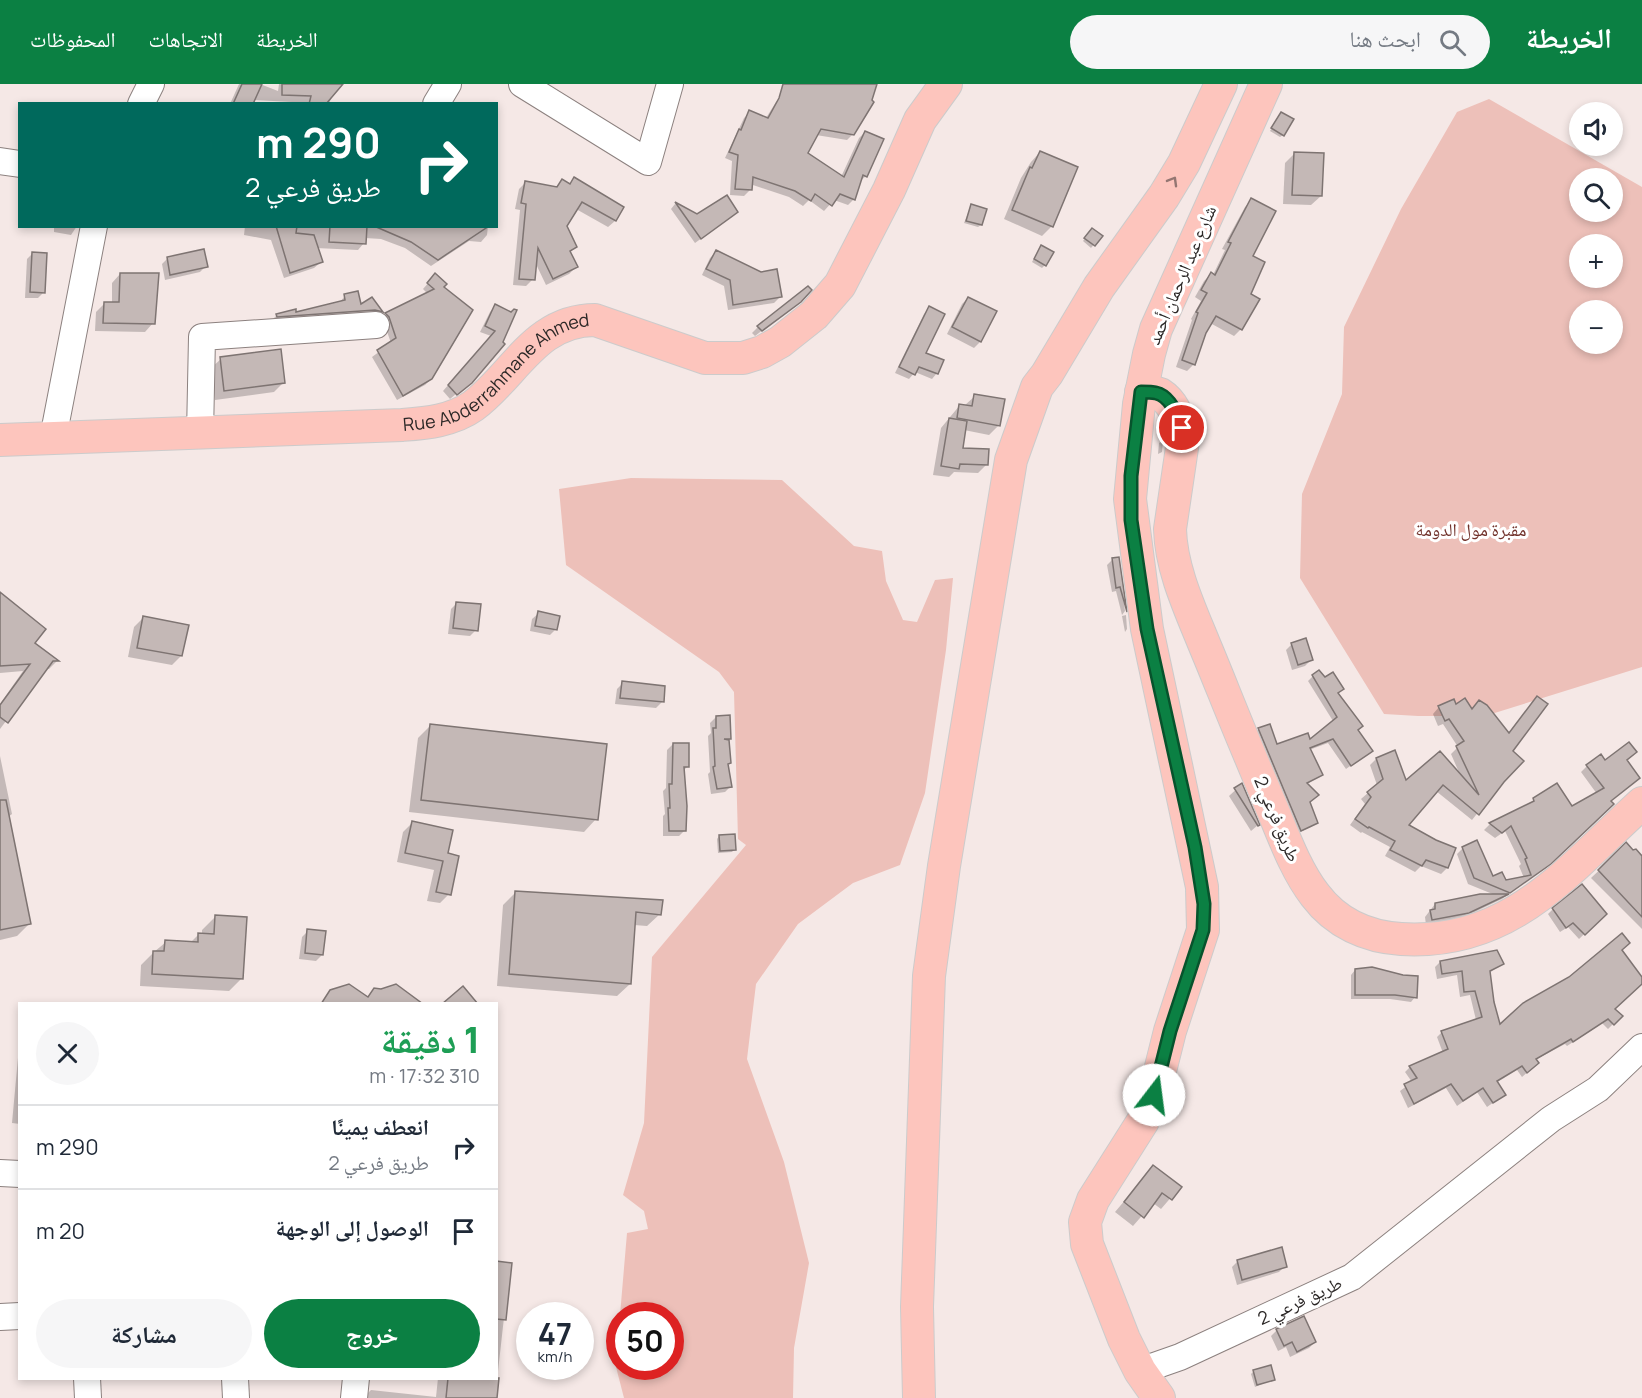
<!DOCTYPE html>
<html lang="ar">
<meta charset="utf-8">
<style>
:root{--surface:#fff;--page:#f6f6f7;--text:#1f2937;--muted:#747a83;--line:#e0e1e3;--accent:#0b8043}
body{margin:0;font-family:Manrope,"Noto Naskh Arabic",sans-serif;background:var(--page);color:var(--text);direction:rtl;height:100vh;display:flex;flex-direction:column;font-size:22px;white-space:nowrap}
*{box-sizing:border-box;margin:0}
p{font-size:20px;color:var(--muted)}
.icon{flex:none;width:33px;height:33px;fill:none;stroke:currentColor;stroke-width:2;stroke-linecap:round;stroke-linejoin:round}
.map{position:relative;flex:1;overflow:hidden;direction:ltr}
.details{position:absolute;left:18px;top:918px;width:480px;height:378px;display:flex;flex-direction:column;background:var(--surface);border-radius:0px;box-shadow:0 3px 9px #0003;direction:rtl}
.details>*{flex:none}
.hud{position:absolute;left:18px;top:18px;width:480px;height:126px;border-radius:0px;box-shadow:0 3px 9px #0003;direction:rtl;background:#00695c;color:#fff;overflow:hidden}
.tools{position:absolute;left:1569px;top:18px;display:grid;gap:12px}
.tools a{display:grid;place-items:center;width:54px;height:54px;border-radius:50%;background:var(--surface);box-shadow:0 3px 9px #0003;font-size:30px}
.speed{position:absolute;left:516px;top:1218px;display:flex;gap:12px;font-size:30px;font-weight:700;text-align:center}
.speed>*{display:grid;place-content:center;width:78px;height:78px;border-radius:50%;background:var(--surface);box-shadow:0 3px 9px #0003;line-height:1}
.speed small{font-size:15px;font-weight:400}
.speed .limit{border:9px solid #d22;background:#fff;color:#111}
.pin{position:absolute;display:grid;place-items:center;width:51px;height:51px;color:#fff;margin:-26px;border:3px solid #fff;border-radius:50%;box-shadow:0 2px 6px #0007}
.me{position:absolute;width:66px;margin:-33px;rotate:15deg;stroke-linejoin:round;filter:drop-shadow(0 0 4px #0008)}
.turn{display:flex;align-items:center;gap:21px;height:126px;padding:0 18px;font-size:27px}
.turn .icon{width:78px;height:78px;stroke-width:2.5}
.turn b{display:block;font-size:42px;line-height:51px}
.round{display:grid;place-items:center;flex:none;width:63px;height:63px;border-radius:32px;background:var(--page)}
.overview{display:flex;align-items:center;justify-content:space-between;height:102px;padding:0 18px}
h1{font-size:36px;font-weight:800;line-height:45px;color:#1e9e55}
.button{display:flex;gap:12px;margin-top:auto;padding:12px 18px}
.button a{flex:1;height:69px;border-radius:36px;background:var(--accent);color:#fff;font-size:24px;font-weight:800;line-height:69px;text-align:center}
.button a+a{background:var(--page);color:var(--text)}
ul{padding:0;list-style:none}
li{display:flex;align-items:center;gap:18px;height:84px;padding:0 18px;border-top:2px solid var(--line)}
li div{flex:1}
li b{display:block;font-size:22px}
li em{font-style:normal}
header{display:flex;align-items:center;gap:36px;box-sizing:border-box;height:84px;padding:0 30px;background:var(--accent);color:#fff}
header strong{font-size:28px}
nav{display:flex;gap:33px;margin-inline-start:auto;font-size:21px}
.search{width:420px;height:54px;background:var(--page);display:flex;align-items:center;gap:15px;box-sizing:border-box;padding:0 21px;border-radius:33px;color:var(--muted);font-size:22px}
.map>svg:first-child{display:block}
.green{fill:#edc0b9;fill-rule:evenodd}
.shadow{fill:#0003}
.building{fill:#c4b8b6;stroke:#7e7472;stroke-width:1.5}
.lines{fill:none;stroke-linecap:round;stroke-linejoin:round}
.minor-casing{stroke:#8c817f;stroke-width:28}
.major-casing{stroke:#cccbcb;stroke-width:34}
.minor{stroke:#fff;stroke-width:26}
.major{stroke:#fdc5bd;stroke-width:32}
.oneway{stroke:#947672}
.route-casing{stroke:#07532c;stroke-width:15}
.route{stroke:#0b8043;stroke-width:10}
.labels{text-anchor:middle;stroke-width:6;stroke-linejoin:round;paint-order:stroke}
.street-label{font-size:18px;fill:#2c2827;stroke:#fff}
.park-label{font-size:18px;fill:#71322b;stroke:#fff}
</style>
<header>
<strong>الخريطة</strong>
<div class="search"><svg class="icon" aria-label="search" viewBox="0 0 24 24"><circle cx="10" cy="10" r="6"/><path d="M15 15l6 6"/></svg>ابحث هنا</div>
<nav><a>الخريطة</a><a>الاتجاهات</a><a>المحفوظات</a></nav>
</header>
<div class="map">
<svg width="1642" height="1314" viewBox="0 0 1642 1314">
<rect width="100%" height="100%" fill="#f5e8e6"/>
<g class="green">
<path d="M1489,15l153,88v480l-157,49h-67l-34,-2 -84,-136 2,-84 40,-100 2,-67 57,-118 56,-97zM1580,94h32v34h-32zM1580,160h32v34h-32zM1580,226h32v34h-32z"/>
<path d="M631,394l151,2 72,66 28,5 4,30 17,39 14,2 18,-42 18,-2 -7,72 -21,143 -25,72 -47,18 -55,41 -42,60 -9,75 37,103 25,101 -15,85 -1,50h-169l-8,-31 3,-46 1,45h50v-50l-50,-1 7,-82 21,-4 -4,-18 -21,-16 21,-72 8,-166 94,-112 -8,-6 -4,-147 -15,-20 -153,-107 -7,-76z"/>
</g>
<g class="shadow">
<path d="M239,0h21l18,7 1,-7h62l-9,11 -3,9 -76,-4 -2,4h-21z"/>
<path d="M820,0h55l-22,50 -6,6 -31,-5 -10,19 35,23 18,-39 6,-6 1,44 -7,6 -5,17 -6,6 -14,-5 -10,11 -15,-11 -6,6 -14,-9 -39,-13v6l-6,6 -14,-1 2,-34 -7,-3 19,-40 6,-6 16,6 10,-16 6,-7z"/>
<path d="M1279,32l4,19 -3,2 -10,-6z"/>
<path d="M1040,68l12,74 -10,10 -38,-17 17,-41 10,-16z"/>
<path d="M1294,70l27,42 -10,9 -28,-1 2,-41z"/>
<path d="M574,95l48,28 -7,14 -7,6 -32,-18 -11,17 10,21 -6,6 7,14 -7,7 -23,11 -11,-23 -2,17 -7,7 -13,-1 7,-75 -5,-1 4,-20 7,-7 29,6 7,-7 6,4z"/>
<path d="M1252,116l-3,94 8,5 -16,30 -7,7 -24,-13 -5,9 -11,32 -7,7 -11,-4 16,-47 -1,-1 10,-18 -6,-4 9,-16 7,-7 2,1 12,-25 -3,-1 23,-42z"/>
<path d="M675,120l22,12 34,1 -36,26 -24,-34z"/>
<path d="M971,122l10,19 -3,2 -14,-4z"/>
<path d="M54,142h23l-6,9 -17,-3z"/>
<path d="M245,142h243l-1,9 -6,7 -12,-1 -38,25 -26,-18 -24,-9 -16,-1 -1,5 -6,7 -42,-2 5,14 -7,6 -30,10 -13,-38 -27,-5z"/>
<path d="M1090,148l11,4 -10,12 -8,-7z"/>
<path d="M1039,166l6,15 -3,3 -10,-6z"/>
<path d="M716,168l64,45 -6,6 -46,7 -4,-24 -22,-11 8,-17z"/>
<path d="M33,169l11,39 -6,6h-13l2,-39z"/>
<path d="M168,174l38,8 -6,6 -35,8 -3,-16z"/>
<path d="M120,190l33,49 -8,9 -50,-1 1,-19 8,-8h8v-21z"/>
<path d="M430,197l12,6 -11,92 -6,6 -28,15 -25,-43 19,-14 -7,-20 -3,-3 5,-5 42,-21 -5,-5z"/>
<path d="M345,212l15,10 12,-7 9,13 -5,5 -105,4 6,-6 18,-2 44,-10z"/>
<path d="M968,214l12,44 -6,6 -27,-14 15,-30z"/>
<path d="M800,217l-45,35 -3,-3 6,-6z"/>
<path d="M495,222l17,8 -36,63 -26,22 -7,-8 48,-55 -11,-4 10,-20z"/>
<path d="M930,224l-6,46 13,19 -5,6 -17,-7 -6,7 -14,-6 29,-59z"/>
<path d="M221,275l63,23 -10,10 -59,8 -4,-32z"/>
<path d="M975,312l24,29 -10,10 -25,-5 -3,20 26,14 -9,9 -24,-1 -5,5 -16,-2 8,-47 19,-23 4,1z"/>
<path d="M1163,356l-1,12 -4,2 1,-11z"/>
<path d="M1118,475l7,52 -3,4 -6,-24 -4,1 -5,-27 5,-5z"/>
<path d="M0,510l33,50 24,17 -8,8h-4l-45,60v-25l23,-33 -23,2z"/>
<path d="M457,519l19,27 -6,6 -22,-2 3,-25z"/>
<path d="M539,529l17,16 -6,6 -20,-4 2,-12z"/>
<path d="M1126,531l1,14 -2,3 -3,-16z"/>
<path d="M144,533l37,39 -9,9 -44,-8 6,-30z"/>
<path d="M1292,560l19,16 -6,6 -13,4 -6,-20z"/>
<path d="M1313,592l11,3 18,10 -5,5 20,36 14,21 -25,18 -18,-26 -19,7 12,25 -14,9 2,18 7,21 -5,4 -15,7 -42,-100 5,-5 18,17 32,-4 24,-21 -25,-40z"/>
<path d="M623,599l39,19 -6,6 -41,-4 2,-15z"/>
<path d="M1479,618l32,49 -8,30 -31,39 -36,-29 -29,34 48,24 -8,19 -6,6 -20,-8 -6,6 -30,-16 5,-9 -28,-15 -1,1 -11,-8 15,-21 -4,-5 16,-14 -7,-20 6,-6 18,-7 11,30 56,-5 -10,-23 7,-7 -15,-23 -5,2 -5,-12 6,-7h17l15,3z"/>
<path d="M716,633l13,21 -1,2 -1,25 4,21 -6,6 -14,2 -3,-20 2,-2 -2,-36 3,-3 -1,-10z"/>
<path d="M431,641l165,94 -12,13 -175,-20 9,-74z"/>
<path d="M673,660l14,23 -4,4 2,59 -6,6h-16v-20l2,-2 -2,-23 3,-3 1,-38z"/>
<path d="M1635,668l-10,9 -15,41 -67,67 -41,30 -40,19 -36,7 -1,-8 10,-13 60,-9 -27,-11 -11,-30 6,-6 29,30 13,4 19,-4 -5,-12 2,-2 -16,-33 -10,7 -11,-8 6,-6 38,-19 28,-20 15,23 26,-14 -16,-22 6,-6z"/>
<path d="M0,672l12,58 -4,3 21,107 -12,12 -17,4z"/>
<path d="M1241,701l17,40 -7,6 -22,-35z"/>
<path d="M413,738l33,32 3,40 -9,9 -13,-2 7,-31 -37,-8 6,-30z"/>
<path d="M719,752l15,14 -2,2 -14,1 -1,-14z"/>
<path d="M1626,761l14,11 2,-2v75l-51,-51z"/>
<path d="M516,808l144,22 -13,12 -13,-1 -4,59 -13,12 -120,-10 6,-81z"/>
<path d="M1553,825l52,5 -26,25 -11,-12 -8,5 -12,-18z"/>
<path d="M215,833l27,61 -13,13 -89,-5 1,-21 13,-13 12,-10 24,1 9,-9h3v-4z"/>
<path d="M308,847l14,24 -6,6 -17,-2 3,-22z"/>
<path d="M1620,867l22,29v3l-29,26 8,7 -13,13 -6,-6 -35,23 -2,-2 -30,16 -3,8 -10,9 -5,-7 -21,13 8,12 -17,12 -10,-15 -20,14 -11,-18 -38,20 -8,-17 12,-9 -7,-10 5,-5 33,-14 -6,-16 5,-5 34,-12 -6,-25 -10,2 -3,-22 -20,4 -2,-12 5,-5 62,2 -13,9 3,29 7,25z"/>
<path d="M1355,886l60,27 -4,5 -21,-3h-39v-24z"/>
<path d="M20,952v88l-8,-1z"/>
<path d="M1153,1083l27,20 -19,22 -8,-6 -20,23 -18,-14z"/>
<path d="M1238,1177l47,5 -6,6 -42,13 -5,-18z"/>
<path d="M496,1179l14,1 -15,134h-132l8,-8 65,7 2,-19h58z"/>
<path d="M1277,1246l38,12 -6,6 -19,9 -4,-10 -8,4 -7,-15z"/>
<path d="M1254,1287l20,8 -19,8 -4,-13z"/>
</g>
<g class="building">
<path d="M242,0h20l-9,20h-20z"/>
<path d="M282,0h61l-17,20h-17l2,-8 -29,-1z"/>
<path d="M783,0h94l-5,16 2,2 -20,33 -33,-6 -13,24 36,24 21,-46 19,8 -17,38 -4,-2 -8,25 -15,-6 -8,12 -17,-12 -4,7 -16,-10 -42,-14 -1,13 -17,-1 3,-34 -9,-3 10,-23 2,1 8,-20 19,8 11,-20z"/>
<path d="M1281,28l13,7 -10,17 -13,-8z"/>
<path d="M1040,67l38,16 -25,60 -41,-17 18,-43 2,1z"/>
<path d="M1294,68l30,1 -2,43 -30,-1z"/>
<path d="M574,93l50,30 -8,14 -34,-19 -15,24 10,21 -7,4 8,16 -25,12 -15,-31 -3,32 -16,-1 7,-75 -5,-1 4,-22 32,6 5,-8 8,5z"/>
<path d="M727,111l11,17 -37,27 -26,-37 22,12z"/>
<path d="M1251,114l25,13 -23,45 12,6 -14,32 9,5 -18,31 -26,-14 -10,17 -11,32 -13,-5 16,-47 -2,-1 11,-19 -6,-3 10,-18 4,3 16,-32 -3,-1z"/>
<path d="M971,120l16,5 -5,16 -16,-4z"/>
<path d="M276,142h21l-1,7 18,2 9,27 -33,11z"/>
<path d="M330,142h37l-1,18 -37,-2z"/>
<path d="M374,142h115l-51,34 -27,-18z"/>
<path d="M1092,144l11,8 -8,10 -11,-8z"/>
<path d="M1041,161l13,7 -8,14 -12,-7z"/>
<path d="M204,165l4,18 -38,8 -3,-18z"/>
<path d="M716,166l45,22 16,-3 5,28 -49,8 -3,-25 -24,-11z"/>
<path d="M32,168l15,1 -2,40 -15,-1z"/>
<path d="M120,189h39l-4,51 -52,-1 1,-21h15z"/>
<path d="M435,189l12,11 -3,3 29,23 -41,69 -29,17 -26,-46 19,-12 -7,-21 -4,-4 49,-24 -7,-6z"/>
<path d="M808,202l4,4 -11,12 -39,29 -5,-5z"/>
<path d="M358,207l3,13 11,-7 11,15 -8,-2 -98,7 -1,-3 20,-5v3l49,-12 -1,-6z"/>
<path d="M968,213l29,14 -16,31 -29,-15z"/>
<path d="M495,220l16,8 3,-3 3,1 -14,32 2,2 -33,39 -15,12 -9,-10 47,-54 -10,-5z"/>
<path d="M929,222l16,8 -19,39 18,7 -6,14 -19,-7 -4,8 -16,-8z"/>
<path d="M281,265l4,34 -61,8 -4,-34z"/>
<path d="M974,310l31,5 -5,27 -43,-8 2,-14 13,2z"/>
<path d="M949,334l18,3 -4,27 26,1 -1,16 -28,-1 -1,5 -18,-3z"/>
<path d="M1119,473l8,55 -7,-25 -4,1 -4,-30z"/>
<path d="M0,508l46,37 -11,14 24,18h-6l-45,62 -8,-6v-12l30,-41 -30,2z"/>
<path d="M456,518l25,2 -3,27 -25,-3z"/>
<path d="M538,527l22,5 -3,14 -22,-4z"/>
<path d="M143,532l46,9 -7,31 -45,-8z"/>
<path d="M1306,554l7,22 -15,5 -7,-22z"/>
<path d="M1319,586l6,7 8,-5 11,17 -6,4 25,33 -5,4 15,21 -22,15 -18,-27 -23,9 13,27 -16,8 12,12 -9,7 8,21 -17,8 -43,-103 12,-4 7,20 31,-11 2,6 27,-22 -25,-42z"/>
<path d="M622,597l43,5 -1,16 -44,-4z"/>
<path d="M1537,612l11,8 -35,47 11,10 -20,21 -25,33 -36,-30 -34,40 27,15 20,8 -8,20 -22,-8 -4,6 -32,-16 5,-9 -26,-14 -1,1 -13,-9 16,-22 -4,-5 16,-13 -7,-21 19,-8 11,30 34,-29 39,44 -23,-49 8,-5 -15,-22 -4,2 -7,-15 16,-7 2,5 9,-6 7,11 7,-9 8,5 22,28z"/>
<path d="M730,631l1,24h-7l5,1 2,23 -3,1 4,23 -15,2 -4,-22 2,-1 -2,-38h3v-12z"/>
<path d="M430,640l177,20 -9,76 -177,-20z"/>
<path d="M1629,658l8,10 -10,8 13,18 -29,23 3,3 -63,60 -41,29 -36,-15 -12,-31 15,-7 16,36 9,-4 4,8 25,-5 -6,-16 2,-1 -16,-32 -9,7 -13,-10 45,-22 -1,-3 24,-15 15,23 32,-18 -18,-23 15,-11 4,6z"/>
<path d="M673,659h16v24h-5l3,39 -1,25h-17l-1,-23h2l-1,-24h3z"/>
<path d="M1242,699l18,42 -2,1 -24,-38z"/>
<path d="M0,716h6l25,124 -31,6z"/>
<path d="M412,737l41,9 -5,23 11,3 -8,39 -15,-3 7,-31 -38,-8z"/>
<path d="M735,750l1,16 -16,1 -1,-16z"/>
<path d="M1626,758l7,8 3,-1 6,7v61l-44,-47z"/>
<path d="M1582,800l25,30 -22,21 -12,-12 -7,5 -14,-20z"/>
<path d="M515,807l148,9 -2,15 -25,-3 -5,72 -122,-10z"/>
<path d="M1480,810h29l-40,19 -37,7 -2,-10 5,-1v-6z"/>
<path d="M215,831l32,2 -4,62 -91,-5 1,-23h11l1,-11 33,2v-9l16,1z"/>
<path d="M307,845l19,2 -3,24 -18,-2z"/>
<path d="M1622,849l8,10 -8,7 20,27v7l-27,25 8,7 -9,9 -6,-6 -35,23 -2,-3 -35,20 3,4 -12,10 -5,-7 -25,15 9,14 -13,8 -10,-15 -20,13 -12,-17 -37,20 -10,-20 13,-6 -8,-12 39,-17 -7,-18 41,-14 -7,-26 -11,1 -2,-21 -20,3 -2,-13 57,-11 7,14 -14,7 4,31 6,22 23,-21 46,-26z"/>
<path d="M1372,883l31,8 15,1 -1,22 -22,-3h-40v-26z"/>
<path d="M349,900l19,13 6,-9 7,1 15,-5 27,20h-102l9,-14z"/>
<path d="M463,902l15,18h-36z"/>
<path d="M1153,1081l29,22 -10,13 -10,-7 -18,25 -20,-16z"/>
<path d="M1282,1163l5,20 -45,13 -5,-20z"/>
<path d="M496,1177l16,2 -6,57 -10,-1z"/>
<path d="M1304,1232l12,26 -19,10 -5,-10 -8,4 -8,-17z"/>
<path d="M1271,1281l4,15 -18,5 -4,-15z"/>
<path d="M448,1294h51l-2,20h-51z"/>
</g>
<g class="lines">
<defs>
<g id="minor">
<path d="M522,0l126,78 22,-78"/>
<path d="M141,20l10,-20"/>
<path d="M436,20l12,-20"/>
<path d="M0,77l20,3"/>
<path d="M200,350l2,-97 174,-12"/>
<path d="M53,354l41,-212"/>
<path d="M0,1089l20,1"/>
<path d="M0,1233l20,-1"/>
<path d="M1140,1287l40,-14 172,-80 199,-158 47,-30 44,-42"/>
<path d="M87,1294l1,20"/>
<path d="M235,1294l1,20"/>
<path d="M354,1314l2,-20"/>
</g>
<g id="major">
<path d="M1141,308c6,0 14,0 19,2 16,10 21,30 23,47l-13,88c1,40 20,80 35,117 13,31 25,62 38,93 11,26 22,53 33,79 11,27 22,55 39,77 21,28 52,42 86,44 110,7 167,-69 241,-136"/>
<path id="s1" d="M0,356l402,-15c24,-2 50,-4 71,-19 42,-31 62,-86 122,-86l110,38h38l19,-6 18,-10 34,-27 26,-30 49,-95 31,-70 26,-36"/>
<path d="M919,1314l-2,-91 12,-331 15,-110 67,-406 26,-73 10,-13 52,-87 65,-91 20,-33 37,-79"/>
<path d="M1159,1314l-19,-27 -16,-32 -37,-95 -2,-22 8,-22 50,-79 11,-26 16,-64 33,-101 -1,-43 -55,-258 -17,-130 9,-95 10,-50 7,-25 110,-245"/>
</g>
</defs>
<use href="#minor" class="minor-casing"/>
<use href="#major" class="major-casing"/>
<use href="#minor" class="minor"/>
<use href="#major" class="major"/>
</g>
<defs><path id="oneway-chevron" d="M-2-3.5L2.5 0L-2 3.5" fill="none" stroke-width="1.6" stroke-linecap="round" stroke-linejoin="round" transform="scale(1.5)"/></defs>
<use class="oneway" href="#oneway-chevron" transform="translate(1173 97) rotate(-60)"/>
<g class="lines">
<defs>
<path id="route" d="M1154,1011l16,-64 33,-101 1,-26 -9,-57 -48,-218 -16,-109v-44l10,-84c5,0 11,0 15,1 14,3 22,23 26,35"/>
</defs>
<use href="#route" class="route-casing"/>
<use href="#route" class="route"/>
</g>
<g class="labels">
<g class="street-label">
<text transform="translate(1182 191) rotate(-67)" y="6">شارع عبد الرحمان أحمد</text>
<text dy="6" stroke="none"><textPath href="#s1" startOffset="514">Rue Abderrahmane Ahmed</textPath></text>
<text transform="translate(1277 735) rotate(67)" y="6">طريق فرعي 2</text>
<text transform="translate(1300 1217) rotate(-25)" y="6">طريق فرعي 2</text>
</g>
<g class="park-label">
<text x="1471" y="452">مقبرة مول الدومة</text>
</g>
</g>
</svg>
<div class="tools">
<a><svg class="icon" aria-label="sound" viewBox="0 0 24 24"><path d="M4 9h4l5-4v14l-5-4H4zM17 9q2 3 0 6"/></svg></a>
<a><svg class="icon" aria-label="search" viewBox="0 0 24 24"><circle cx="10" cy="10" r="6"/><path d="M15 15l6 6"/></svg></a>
<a>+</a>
<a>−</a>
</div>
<div class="speed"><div>47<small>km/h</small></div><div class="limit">50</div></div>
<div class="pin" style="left:1182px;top:344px;background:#d93025"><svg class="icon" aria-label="arrive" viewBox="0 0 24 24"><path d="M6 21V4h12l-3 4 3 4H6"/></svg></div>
<svg class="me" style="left:1154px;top:1011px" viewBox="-20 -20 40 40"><circle r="19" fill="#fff"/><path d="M0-13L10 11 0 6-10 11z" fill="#0b8043"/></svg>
<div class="hud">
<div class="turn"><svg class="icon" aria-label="right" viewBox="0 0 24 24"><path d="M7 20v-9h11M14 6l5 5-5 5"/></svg><div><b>290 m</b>طريق فرعي 2</div></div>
</div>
<section class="details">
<div class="overview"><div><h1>1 دقيقة</h1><p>310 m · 17:32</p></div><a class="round"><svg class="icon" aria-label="close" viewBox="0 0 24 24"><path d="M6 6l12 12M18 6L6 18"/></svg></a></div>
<ul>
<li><svg class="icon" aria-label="right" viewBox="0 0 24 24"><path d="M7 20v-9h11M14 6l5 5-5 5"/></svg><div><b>انعطف يمينًا</b><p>طريق فرعي 2</p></div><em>290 m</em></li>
<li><svg class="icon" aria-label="arrive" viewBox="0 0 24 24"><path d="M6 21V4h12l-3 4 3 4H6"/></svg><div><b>الوصول إلى الوجهة</b></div><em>20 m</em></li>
</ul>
<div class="button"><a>خروج</a><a>مشاركة</a></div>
</section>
</div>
